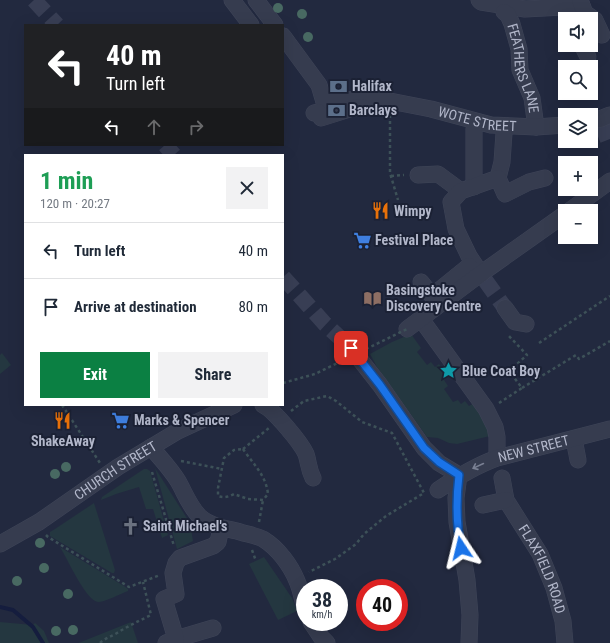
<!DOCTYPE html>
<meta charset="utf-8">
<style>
:root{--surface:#fff;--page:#f2f2f3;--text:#1f2937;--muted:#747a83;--line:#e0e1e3;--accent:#0b8043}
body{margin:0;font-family:"Roboto Condensed",sans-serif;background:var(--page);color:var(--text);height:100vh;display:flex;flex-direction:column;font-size:15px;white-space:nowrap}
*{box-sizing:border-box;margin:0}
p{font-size:13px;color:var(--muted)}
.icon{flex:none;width:22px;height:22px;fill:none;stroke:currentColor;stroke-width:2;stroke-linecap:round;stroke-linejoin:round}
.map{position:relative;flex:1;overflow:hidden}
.panel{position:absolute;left:24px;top:154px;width:260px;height:252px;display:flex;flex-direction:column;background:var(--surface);border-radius:0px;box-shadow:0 4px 16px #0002}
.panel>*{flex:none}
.top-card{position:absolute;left:24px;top:24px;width:260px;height:122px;border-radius:0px;box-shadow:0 4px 16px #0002;background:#202124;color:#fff;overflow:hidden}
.buttons{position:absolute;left:558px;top:12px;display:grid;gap:8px}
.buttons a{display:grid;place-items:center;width:40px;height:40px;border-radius:0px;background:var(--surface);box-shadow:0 4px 16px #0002;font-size:20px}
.speed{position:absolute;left:296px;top:579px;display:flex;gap:8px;font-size:20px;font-weight:700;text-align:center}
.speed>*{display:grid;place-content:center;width:52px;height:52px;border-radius:50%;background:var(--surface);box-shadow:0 4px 16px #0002;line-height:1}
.speed small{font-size:10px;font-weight:400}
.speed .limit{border:6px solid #d22;background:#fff;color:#111}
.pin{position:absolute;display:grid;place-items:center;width:34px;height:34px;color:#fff;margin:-17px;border-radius:8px;box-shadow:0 2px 6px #0006}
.me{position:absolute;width:44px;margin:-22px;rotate:350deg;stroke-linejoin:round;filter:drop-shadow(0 0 3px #0008)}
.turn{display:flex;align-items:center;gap:14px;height:84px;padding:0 16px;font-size:18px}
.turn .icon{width:52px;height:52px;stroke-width:2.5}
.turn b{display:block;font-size:28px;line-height:34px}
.lanes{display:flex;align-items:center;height:38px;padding:0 16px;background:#0003;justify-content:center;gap:20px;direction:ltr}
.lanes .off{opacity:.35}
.round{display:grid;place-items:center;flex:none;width:42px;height:42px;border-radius:0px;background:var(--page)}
.head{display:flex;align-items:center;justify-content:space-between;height:68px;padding:0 16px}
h1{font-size:24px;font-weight:700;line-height:30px;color:#1e9e55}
.cta{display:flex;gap:8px;margin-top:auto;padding:8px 16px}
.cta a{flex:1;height:46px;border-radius:0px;background:var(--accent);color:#fff;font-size:16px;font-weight:700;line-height:46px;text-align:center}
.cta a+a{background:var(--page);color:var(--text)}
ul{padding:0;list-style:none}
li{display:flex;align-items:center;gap:12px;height:56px;padding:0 16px;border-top:1px solid var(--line)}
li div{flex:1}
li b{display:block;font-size:15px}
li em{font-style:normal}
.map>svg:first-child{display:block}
.green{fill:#243740}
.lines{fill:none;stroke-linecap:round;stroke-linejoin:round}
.stream{stroke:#151d3e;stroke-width:4}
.minor-tunnel{stroke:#383e54;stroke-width:16;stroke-dasharray:16 8;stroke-linecap:butt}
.minor-casing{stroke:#3f4558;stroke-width:17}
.path{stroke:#3d5158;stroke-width:2.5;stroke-dasharray:3 3;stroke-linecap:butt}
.minor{stroke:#363c4f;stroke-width:16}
.path-bridge{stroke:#3d5158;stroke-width:2.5;stroke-dasharray:3 3;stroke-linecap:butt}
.tree{fill:#486962}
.oneway{stroke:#7a8093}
.route-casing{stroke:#114b97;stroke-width:10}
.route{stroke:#1a73e8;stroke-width:7}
.labels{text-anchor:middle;stroke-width:4;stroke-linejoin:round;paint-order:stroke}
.street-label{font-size:14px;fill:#b2b7ca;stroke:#1b2134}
.poi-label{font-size:14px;font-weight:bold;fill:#b2b7ca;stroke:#1b2134;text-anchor:start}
</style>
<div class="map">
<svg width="610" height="643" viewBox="0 0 610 643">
<rect width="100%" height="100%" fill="#22293f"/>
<g class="green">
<path d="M411,334l10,14 -4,4 10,13 4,-3 4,5 4,-3 9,13 -4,3 4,6 -4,3 9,13 5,-2 3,4 4,-3 4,5 5,-3 13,19 3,14 -33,8 -8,-1 -11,-5 -11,-1 -50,-70 -7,-13 22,-12z"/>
<path d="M2,353l9,12 -11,9v-19z"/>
<path d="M155,468l35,55 3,18 -16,8z"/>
<path d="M144,469h3l3,2 18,64 -6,3 -9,-29h-7l-7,-22 -23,7 -15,6 1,-3z"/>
<path d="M94,503l21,67 -1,3h-2l-62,-37v-4l5,-3z"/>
<path d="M60,547l64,39 4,3v2c-8,3 -23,11 -30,11 -12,-1 -31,-44 -38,-55z"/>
<path d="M264,557l28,41 5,13 -19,9 -29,-56z"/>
<path d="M0,622l33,3 2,-2 9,8 5,12h-49z"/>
<path d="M131,622l7,21h-60l3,-1z"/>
</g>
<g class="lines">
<path class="stream" d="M0,607l13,3 20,17 10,16"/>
<g class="minor-tunnel">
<path d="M34,0l23,25"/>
<path d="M602,125l8,20"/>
<path d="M165,145l9,10"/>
<path d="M283,277l42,47 26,24"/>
<path d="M485,280l20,28"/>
</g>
<defs>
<g id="minor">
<path d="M232,0l19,25"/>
<path d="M256,0l19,25"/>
<path d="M479,0l2,2 44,7 57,-3"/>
<path d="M580,0l5,13 10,7 7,15"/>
<path id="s1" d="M504,12l4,3 4,9 7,25 1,21 12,28 4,29"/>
<path id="s2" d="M283,36l36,49 5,17 57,-5 9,4 41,8 60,16 45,2 29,-2"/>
<path d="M582,45l6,12"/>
<path d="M314,113l4,-1 3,6 32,-10 9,-1"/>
<path d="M591,121l9,-2 10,-4"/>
<path d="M418,175l20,-1 23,17"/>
<path d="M498,178l4,-16 2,-29"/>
<path d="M474,187v-58"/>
<path d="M569,211l41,-30"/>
<path d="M481,274l-12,-18 -13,-27 -5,-27 10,-11 37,-13 7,16 24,-12 16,-4"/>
<path d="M421,282l11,14 37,-30 8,11"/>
<path d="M505,308l10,14 11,2"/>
<path d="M421,319l65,90 9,18 2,10v21"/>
<path d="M407,329l72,-54 86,-61"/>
<path d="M351,348l29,37 44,63 15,15 20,12"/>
<path d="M263,405c11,5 38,38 43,49 3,9 2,14 7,24"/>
<path d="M574,439l4,21"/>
<path d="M151,447c9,11 19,21 27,34 7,12 11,25 22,36 10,9 24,11 37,14 8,3 18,4 26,8 15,9 28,27 34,42 4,9 5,18 8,27"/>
<path d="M459,475l-3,23 1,24 10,58 3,35 -1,28"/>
<path id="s3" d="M502,478l4,22 34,54 14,34 9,33 2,22"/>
<path id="s4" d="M438,490c19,-13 37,-24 59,-32l113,-29"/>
<path d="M483,505l23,-5"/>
<path id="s5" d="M0,544l39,-22 79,-55 60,-36 56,-26"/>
<path d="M311,622l10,15 6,6"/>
<path d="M176,639l37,-11"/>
<path d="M166,643l10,-4 -12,-40 12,-5 -3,-21 3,-10 4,-5 33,-12 5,-4 3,-14"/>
</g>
</defs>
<use href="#minor" class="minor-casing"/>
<g class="path">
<path d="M390,115v58l8,27"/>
<path d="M391,176l13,-1"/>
<path d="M539,343l71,-47"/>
<path d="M522,388l54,-33 3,4 31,-18"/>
<path d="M499,403l23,-15 -13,-17 18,-16 -19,-20"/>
<path d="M62,405l38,58"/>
<path d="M291,411l13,-10 23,-5 9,5 26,21 30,11 32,60 -38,23 -22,18 -8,10 -21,15 -26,13"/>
<path d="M243,449c10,15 23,26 25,45l-5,6 -15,-1 -14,-5c-6,3 -10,4 -16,2v-8l6,-30 10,-8z"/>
<path d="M243,449l26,-21"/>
<path d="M181,461l41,8"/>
<path d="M152,472l22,74"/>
<path d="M259,522l4,-22"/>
<path d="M46,535l2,2 81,50 31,-12"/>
<path d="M252,550l4,11"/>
<path d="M100,643c5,-5 11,-6 17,-10 11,-7 22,-12 34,-18l-8,-33"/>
</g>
<use href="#minor" class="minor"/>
<path class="path-bridge" d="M283,383l32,-9 92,-45"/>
</g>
<g class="tree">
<circle cx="278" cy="8" r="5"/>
<circle cx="302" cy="14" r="5"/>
<circle cx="308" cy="37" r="5"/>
<circle cx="66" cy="467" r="5"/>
<circle cx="55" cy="474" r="5"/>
<circle cx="40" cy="543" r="5"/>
<circle cx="44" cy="568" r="5"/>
<circle cx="17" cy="581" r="5"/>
<circle cx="68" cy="594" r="5"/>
<circle cx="73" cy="630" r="5"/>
<circle cx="56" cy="631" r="5"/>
</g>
<defs><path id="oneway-shaft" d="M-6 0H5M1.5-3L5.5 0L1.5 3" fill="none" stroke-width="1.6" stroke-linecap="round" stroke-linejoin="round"/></defs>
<use class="oneway" href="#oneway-shaft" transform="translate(478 466) rotate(155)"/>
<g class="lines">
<defs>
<path id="route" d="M351,348l29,37 44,63 15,14 20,13c-3,25 -3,48 2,73"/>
</defs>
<use href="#route" class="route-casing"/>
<use href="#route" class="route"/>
</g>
<defs>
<symbol id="bank-bare" viewBox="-9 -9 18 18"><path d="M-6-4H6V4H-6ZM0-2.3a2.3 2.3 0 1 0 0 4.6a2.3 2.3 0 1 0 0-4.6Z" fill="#5c6f8a" stroke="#1b2134" stroke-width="2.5" paint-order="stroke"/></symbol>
<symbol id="restaurant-bare" viewBox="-9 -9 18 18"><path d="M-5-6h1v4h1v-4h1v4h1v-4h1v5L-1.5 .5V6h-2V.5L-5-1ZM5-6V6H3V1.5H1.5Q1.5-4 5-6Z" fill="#e8710a" stroke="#1b2134" stroke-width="2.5" paint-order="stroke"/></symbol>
<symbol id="supermarket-bare" viewBox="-9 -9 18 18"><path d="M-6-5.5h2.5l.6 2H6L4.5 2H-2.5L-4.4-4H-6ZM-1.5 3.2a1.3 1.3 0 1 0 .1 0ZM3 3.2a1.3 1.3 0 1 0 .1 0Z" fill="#3f7fe0" stroke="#1b2134" stroke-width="2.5" paint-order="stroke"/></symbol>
<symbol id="library-bare" viewBox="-9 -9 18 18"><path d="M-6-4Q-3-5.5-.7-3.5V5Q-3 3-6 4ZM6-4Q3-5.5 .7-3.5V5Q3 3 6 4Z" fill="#8d6e63" stroke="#1b2134" stroke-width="2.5" paint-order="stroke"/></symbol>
<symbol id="sight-bare" viewBox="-9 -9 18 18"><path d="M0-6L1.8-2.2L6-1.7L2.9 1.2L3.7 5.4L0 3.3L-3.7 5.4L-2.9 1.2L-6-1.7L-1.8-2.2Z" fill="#0f9aa8" stroke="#1b2134" stroke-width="2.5" paint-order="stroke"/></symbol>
<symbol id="church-bare" viewBox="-9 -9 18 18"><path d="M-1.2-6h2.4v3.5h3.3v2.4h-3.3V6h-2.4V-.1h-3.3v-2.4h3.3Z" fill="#6b7280" stroke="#1b2134" stroke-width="2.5" paint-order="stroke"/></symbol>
</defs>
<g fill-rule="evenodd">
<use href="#bank-bare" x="326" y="74" width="25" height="25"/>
<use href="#bank-bare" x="324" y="98" width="25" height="25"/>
<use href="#restaurant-bare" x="368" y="198" width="25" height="25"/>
<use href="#supermarket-bare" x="350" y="228" width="25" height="25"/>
<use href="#library-bare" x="360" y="286" width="25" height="25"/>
<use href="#sight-bare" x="436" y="358" width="25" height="25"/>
<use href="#supermarket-bare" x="108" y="408" width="25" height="25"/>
<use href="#restaurant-bare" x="50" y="408" width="25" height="25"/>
<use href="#church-bare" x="118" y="514" width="25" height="25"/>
</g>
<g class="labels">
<g class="street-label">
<text dy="5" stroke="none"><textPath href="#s1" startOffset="61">FEATHERS LANE</textPath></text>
<text dy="5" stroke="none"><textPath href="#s2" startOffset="235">WOTE STREET</textPath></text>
<text dy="5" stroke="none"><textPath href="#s4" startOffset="105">NEW STREET</textPath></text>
<text dy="5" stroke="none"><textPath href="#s5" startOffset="137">CHURCH STREET</textPath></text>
<text dy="5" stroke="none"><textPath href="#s3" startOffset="101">FLAXFIELD ROAD</textPath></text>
</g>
<g class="poi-label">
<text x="352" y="91">Halifax</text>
<text x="349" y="115">Barclays</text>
<text x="394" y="216">Wimpy</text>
<text x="375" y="245">Festival Place</text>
<text x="386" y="295">Basingstoke<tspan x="386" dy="16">Discovery Centre</tspan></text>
<text x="462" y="376">Blue Coat Boy</text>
<text x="134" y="425">Marks &amp; Spencer</text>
<text x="63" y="446" text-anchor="middle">ShakeAway</text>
<text x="143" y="531">Saint Michael's</text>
</g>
</g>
</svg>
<div class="buttons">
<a><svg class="icon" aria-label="sound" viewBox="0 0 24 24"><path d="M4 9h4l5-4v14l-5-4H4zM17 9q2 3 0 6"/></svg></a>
<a><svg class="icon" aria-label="search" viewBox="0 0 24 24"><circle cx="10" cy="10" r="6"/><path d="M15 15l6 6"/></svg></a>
<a><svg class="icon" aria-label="layers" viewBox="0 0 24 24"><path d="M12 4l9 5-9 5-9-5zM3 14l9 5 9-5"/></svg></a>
<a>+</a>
<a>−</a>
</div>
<div class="speed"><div>38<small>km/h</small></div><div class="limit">40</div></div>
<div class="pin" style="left:351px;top:348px;background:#d93025"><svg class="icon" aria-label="arrive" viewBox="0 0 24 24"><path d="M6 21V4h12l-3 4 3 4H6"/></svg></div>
<svg class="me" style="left:461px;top:548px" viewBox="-20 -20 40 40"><path d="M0-17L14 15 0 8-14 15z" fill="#1a73e8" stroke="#fff" stroke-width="4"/></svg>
<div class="top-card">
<div class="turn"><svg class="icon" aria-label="left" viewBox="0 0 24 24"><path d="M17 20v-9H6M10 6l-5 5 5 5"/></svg><div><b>40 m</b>Turn left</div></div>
<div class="lanes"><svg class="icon" aria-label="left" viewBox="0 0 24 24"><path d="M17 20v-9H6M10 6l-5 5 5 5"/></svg><svg class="icon off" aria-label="ahead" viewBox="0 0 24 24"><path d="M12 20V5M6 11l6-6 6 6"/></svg><svg class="icon off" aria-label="right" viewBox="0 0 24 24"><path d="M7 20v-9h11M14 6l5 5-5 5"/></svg></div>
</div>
<section class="panel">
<div class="head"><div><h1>1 min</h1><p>120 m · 20:27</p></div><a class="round"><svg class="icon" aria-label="close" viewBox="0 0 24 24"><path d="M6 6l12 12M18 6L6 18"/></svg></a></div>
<ul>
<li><svg class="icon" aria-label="left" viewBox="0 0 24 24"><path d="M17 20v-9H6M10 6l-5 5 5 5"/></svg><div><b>Turn left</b></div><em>40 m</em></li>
<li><svg class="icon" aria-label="arrive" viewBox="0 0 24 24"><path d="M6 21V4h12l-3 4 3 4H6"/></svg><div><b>Arrive at destination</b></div><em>80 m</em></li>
</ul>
<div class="cta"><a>Exit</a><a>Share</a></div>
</section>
</div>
